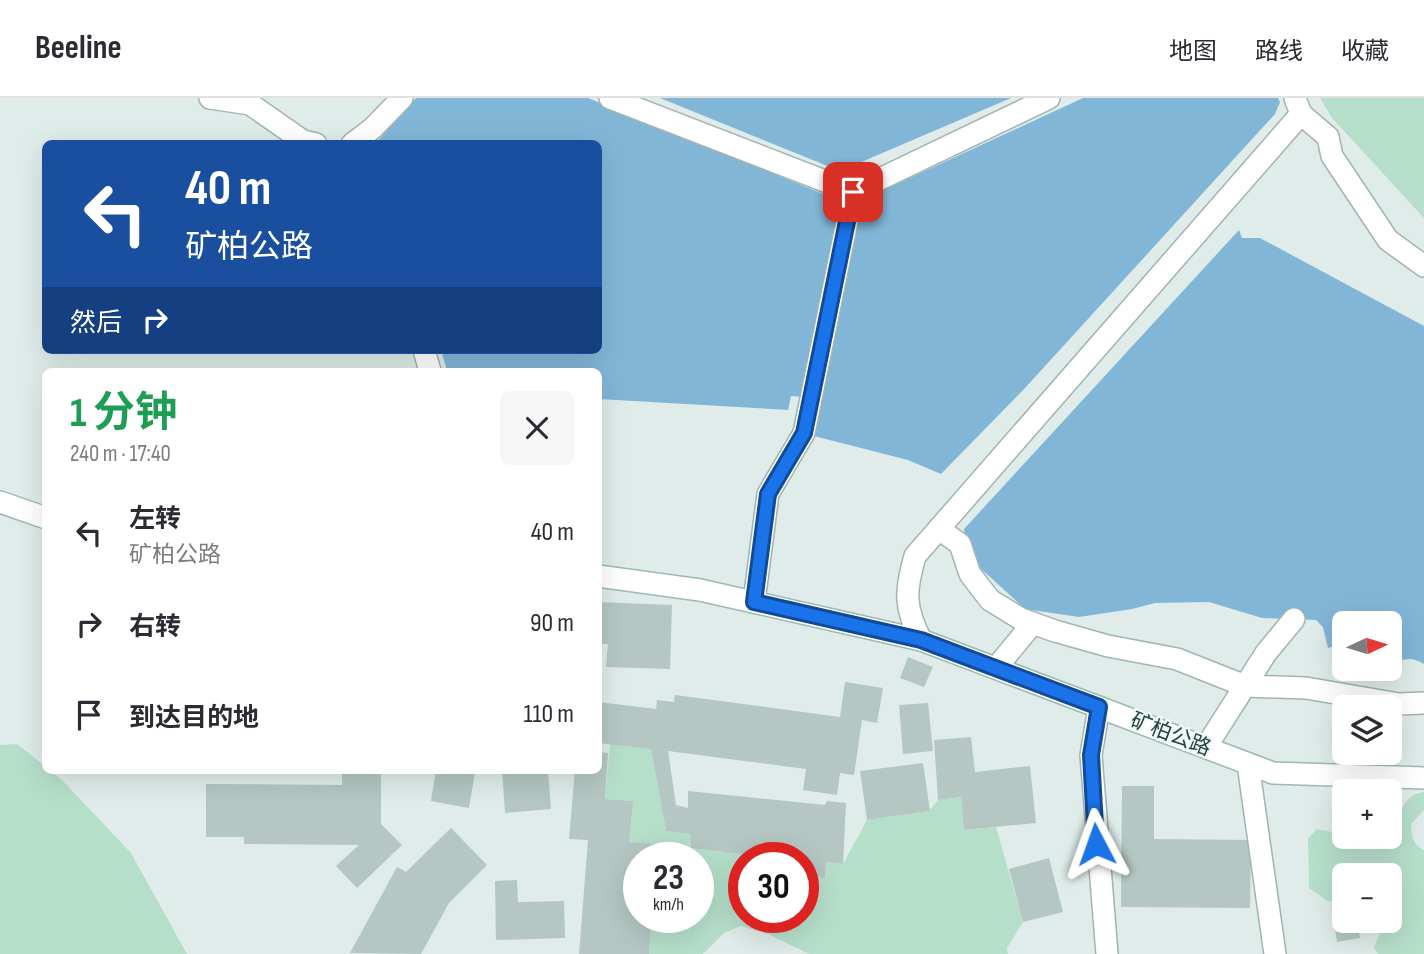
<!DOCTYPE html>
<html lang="zh">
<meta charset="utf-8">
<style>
:root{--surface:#fff;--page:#f7f7f7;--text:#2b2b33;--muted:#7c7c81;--line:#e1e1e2}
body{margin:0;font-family:"Sofia Sans Condensed","Noto Sans SC",sans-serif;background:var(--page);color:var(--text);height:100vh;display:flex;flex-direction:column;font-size:26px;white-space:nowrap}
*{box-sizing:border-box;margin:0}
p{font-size:23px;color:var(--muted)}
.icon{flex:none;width:38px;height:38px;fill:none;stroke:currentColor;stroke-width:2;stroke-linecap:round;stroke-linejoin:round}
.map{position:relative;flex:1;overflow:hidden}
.panel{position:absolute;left:42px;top:270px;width:560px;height:406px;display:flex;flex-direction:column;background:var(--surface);border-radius:10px;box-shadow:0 7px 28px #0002}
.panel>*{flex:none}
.banner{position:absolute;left:42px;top:42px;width:560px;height:214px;border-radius:10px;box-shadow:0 7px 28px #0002;background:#1a4fa0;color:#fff;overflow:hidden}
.needle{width:46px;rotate:86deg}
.controls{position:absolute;left:1332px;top:513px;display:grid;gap:14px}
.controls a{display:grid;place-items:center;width:70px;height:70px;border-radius:10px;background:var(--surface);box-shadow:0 7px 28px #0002;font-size:35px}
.speed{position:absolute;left:623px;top:744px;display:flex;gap:14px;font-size:35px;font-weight:700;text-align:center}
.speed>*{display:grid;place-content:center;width:91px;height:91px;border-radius:50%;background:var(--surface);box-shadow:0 7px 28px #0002;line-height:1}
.speed small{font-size:18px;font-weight:400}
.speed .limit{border:10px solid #d22;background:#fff;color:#111}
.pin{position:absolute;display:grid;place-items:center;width:60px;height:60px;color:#fff;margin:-30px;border-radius:14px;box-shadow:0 4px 10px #0006}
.me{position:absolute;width:77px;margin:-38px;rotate:356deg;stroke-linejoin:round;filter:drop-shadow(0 0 5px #0008)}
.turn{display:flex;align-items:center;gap:24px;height:147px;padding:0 28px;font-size:32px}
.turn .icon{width:91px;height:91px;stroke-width:2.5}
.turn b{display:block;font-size:49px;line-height:60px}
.then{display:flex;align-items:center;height:66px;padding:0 28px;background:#0003;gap:14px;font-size:26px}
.round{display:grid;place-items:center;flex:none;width:74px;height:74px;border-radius:10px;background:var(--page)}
.head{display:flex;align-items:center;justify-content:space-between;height:119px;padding:0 28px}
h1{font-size:42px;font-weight:700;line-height:52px;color:#1e9e55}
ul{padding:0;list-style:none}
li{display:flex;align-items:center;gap:21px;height:91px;padding:0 28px}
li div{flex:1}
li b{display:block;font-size:26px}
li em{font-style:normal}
header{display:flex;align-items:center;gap:42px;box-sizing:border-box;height:98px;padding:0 35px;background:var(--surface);border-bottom:2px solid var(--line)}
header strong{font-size:33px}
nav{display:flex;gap:38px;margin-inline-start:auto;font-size:24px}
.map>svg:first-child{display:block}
.green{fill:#b6dfcb}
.water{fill:#82b6d7}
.building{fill:#b4c7c3}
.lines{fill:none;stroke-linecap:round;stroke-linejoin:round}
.street-casing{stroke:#a2b4b2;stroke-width:24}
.secondary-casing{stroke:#9db9b5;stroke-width:24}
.street{stroke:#fff;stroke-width:21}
.secondary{stroke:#fff;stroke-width:21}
.route-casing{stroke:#114b97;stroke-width:18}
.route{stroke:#1a73e8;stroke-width:12}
.labels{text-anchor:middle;stroke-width:5;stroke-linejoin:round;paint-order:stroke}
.street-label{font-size:21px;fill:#1f3e3c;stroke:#f0f8f6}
</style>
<header>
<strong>Beeline</strong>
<nav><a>地图</a><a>路线</a><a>收藏</a></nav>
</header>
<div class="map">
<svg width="1424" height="856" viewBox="0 0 1424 856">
<rect width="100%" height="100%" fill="#dfece9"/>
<g class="green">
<path d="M1320,0h104v120l-92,-100z"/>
<path d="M17,646l28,22 1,4h4l12,10 69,73 56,101h-187v-209z"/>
<path d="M610,646l41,5 15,82 24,3 1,14 85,9 -32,1v59h59v-41l22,2 1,-16 17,2 24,-44 62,-9 9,-11 23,-3 3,33 32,-3 27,95 -16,26 1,6h-199l-41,-20 -27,-8 -17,7 -21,21h-54l3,-37h46v-59l-27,-1v-12l-42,-3 3,-41 -27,-2z"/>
<path d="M1424,694v18l-13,14c0,11 2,21 13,26v104h-46l-4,-7 11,-26 5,-1v-45h-46v28l-16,-2 -19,-13 -1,-50 9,-9 25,5 7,6 36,1 7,-5c6,-17 10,-42 32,-44z"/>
</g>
<g class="water">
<path d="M416,0h172l252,103 -36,196 -13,-1 -3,14 -189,-11 -1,-28h-151l-6,-21h157v-206h-223z"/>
<path d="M660,0h351l-166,71h-10z"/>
<path d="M1083,0h195l2,4 -5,12 -250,274 -84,86 -33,-14 -94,-24 46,-235z"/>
<path d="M1239,132l3,8h18l164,88v338c-10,-6 -15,-6 -26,-3l-8,-5v-33h-46v20l-16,5 -5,-21 -7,-7 -54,-2 -53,-16 -54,1 -23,6 -53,8 -54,-8 -58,-53 -3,-27z"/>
</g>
<g class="building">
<path d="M598,504l74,3 -2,64 -64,-2 2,-23h-10z"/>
<path d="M908,559l25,10 -9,20 -24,-9z"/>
<path d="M845,584l38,6 -6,35 -15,-3 -8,55 -14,-2 -3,22 -34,-5 3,-21 -138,-18 8,54 12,3v-17l137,14 2,-4 19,2 -3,61 -17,-2 -1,16 -22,-2v-18h-27l-85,-10 -1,-14 -24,-3 -15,-82 -53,-6v-41l58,7 1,-9 17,2 1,-7 165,22z"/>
<path d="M928,605l5,48 -30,3 -4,-49z"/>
<path d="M971,639l4,35 55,-6 6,57 -72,7 -3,-33 -23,3 -4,-60z"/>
<path d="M598,654l10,1 -3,46 28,2 -4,41 43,3 -1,13h-32v59h13l-3,37h-70l9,-114 -19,-1 6,-69h23z"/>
<path d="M923,665l7,48 -63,9 -7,-49z"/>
<path d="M342,672h39v54l21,21 -45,43 -21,-22 23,-21 -115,-1v-7h-38v-53l136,1z"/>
<path d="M436,672l39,2 -6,36 -38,-7z"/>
<path d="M502,672h46l3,39 -46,4z"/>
<path d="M1122,688h32v53l97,1 -1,68 -129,-1z"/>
<path d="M451,730l36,37 -38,38 -28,51 -71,-1 47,-86 9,5z"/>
<path d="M1049,760l14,54 -40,10 -14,-53z"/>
<path d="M517,782l1,22 46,-1 1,37 -69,2 -1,-59z"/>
<path d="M1344,822h13l3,18 -23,4 -3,-20z"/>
</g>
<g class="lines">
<defs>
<g id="street">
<path d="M210,0l40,6 53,37 13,3"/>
<path d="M610,0l243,94"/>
<path d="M1295,0l6,16 27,23 4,19 56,84 36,26"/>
<path d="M352,46l21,-16 29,-30"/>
<path d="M424,252l6,21"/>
<path d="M939,431l21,15 10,30 20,26 31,19 34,12 53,15 69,13 68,27 61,2 93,16 25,-1"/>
<path d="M754,504l14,-108 36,-61 49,-241 196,-94"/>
<path d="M921,542c-17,-33 -16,-49 -6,-84l386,-442"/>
<path d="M996,570l37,-45"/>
<path d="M1099,609l-8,48 16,199"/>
<path d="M1206,649l60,-94 28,-34"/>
<path d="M1248,666l27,190"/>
</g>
<g id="secondary">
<path d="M0,404l46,16"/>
<path d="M598,478l102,14 221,50 352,133 151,5"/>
</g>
</defs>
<use href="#street" class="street-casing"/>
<use href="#secondary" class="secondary-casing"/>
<use href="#street" class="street"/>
<use href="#secondary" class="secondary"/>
</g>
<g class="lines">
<defs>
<path id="route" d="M853,94l-49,241 -36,61 -14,108 167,38 178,67 -8,48 5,89"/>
</defs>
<use href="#route" class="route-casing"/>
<use href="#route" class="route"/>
</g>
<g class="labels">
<g class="street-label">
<text transform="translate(1171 636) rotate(21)" y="7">矿柏公路</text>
</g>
</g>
</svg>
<div class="controls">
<a><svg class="needle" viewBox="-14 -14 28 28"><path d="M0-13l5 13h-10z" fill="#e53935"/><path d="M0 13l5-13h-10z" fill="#7c7c81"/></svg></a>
<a><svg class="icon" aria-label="layers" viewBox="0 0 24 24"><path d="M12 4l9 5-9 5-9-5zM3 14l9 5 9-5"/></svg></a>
<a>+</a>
<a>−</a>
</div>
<div class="speed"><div>23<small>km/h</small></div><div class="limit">30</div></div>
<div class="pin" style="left:853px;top:94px;background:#d93025"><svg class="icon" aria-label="arrive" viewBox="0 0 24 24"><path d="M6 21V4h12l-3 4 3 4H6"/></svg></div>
<svg class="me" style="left:1096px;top:746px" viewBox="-20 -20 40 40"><path d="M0-17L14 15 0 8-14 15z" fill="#1a73e8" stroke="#fff" stroke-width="4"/></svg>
<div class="banner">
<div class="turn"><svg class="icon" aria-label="left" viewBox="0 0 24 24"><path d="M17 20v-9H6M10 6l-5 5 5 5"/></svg><div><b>40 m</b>矿柏公路</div></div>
<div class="then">然后<svg class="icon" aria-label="right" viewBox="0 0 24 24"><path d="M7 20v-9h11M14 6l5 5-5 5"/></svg></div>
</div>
<section class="panel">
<div class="head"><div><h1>1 分钟</h1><p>240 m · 17:40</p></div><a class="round"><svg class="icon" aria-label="close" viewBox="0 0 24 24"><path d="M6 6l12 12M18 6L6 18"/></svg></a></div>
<ul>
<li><svg class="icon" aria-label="left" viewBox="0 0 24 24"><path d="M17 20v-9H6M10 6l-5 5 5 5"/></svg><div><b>左转</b><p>矿柏公路</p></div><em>40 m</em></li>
<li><svg class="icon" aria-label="right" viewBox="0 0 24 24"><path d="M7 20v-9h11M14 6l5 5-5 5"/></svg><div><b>右转</b></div><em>90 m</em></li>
<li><svg class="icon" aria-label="arrive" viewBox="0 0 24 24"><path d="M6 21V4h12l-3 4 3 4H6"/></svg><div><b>到达目的地</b></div><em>110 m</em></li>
</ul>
</section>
</div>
